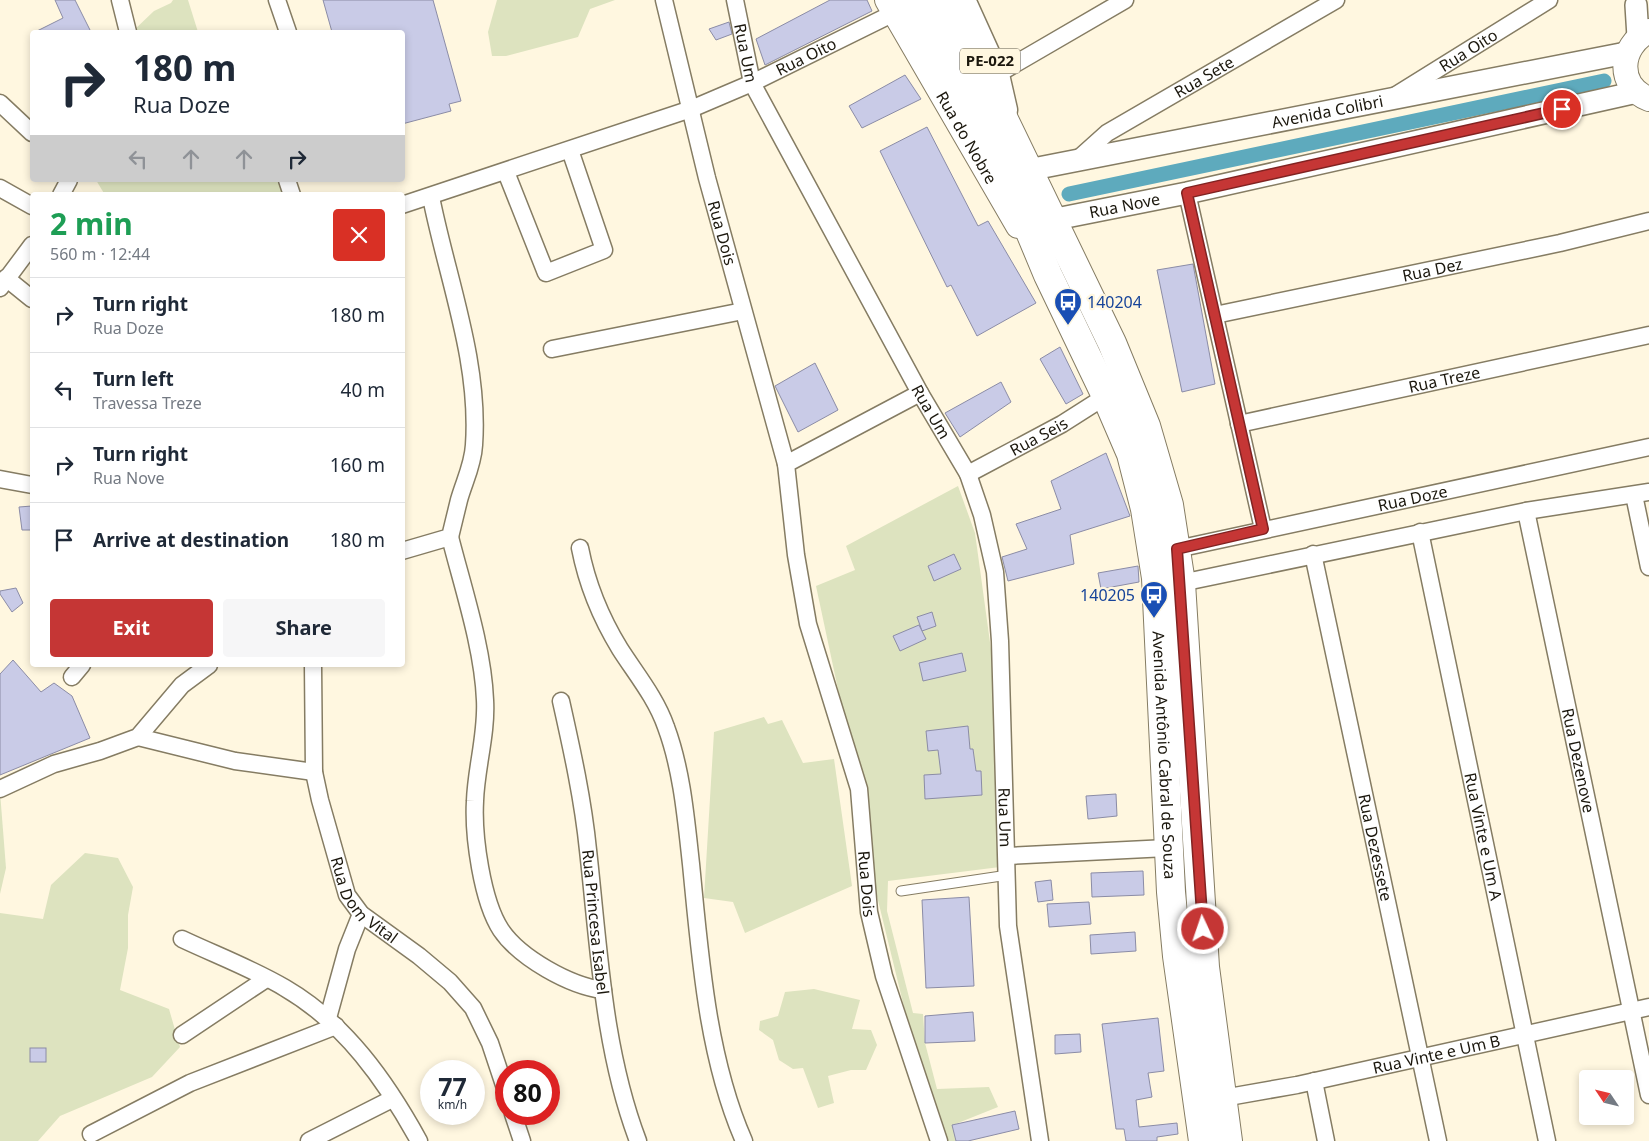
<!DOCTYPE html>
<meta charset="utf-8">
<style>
:root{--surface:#fff;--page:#f6f6f7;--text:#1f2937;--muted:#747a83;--line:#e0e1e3;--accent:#c53635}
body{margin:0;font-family:"Noto Sans",sans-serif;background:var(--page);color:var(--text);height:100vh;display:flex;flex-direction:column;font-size:19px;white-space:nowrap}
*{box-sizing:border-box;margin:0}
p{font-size:16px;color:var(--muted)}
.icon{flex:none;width:28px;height:28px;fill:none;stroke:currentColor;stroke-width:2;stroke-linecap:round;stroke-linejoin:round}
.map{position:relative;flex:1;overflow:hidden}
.drawer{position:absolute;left:30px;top:192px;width:375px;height:475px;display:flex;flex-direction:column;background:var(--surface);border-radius:5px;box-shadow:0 2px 8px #0003}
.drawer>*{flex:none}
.guide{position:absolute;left:30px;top:30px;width:375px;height:152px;border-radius:5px;box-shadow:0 2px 8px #0003;background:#fff;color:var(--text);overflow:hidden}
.needle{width:32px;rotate:305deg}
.fabs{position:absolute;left:1579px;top:1070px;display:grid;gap:10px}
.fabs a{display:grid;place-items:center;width:55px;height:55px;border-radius:5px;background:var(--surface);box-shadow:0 2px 8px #0003;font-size:25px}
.speed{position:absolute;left:420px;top:1060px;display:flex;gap:10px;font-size:25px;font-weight:700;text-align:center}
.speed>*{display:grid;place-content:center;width:65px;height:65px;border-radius:50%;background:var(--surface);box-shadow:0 2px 8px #0003;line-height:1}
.speed small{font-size:12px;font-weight:400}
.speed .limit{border:8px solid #d22;background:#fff;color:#111}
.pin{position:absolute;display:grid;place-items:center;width:42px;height:42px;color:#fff;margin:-21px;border:2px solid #fff;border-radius:50%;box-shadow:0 1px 5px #0007}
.me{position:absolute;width:55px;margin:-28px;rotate:357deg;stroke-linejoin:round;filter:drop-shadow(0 0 4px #0008)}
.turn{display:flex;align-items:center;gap:18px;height:105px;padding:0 20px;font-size:22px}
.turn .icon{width:65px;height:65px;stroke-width:2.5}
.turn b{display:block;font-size:35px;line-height:42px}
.lanes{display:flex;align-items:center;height:48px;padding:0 20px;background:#0003;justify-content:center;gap:25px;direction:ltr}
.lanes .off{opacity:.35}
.round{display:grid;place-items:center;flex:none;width:52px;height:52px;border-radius:5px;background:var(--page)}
.overview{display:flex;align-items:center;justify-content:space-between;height:85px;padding:0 20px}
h1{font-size:30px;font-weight:700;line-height:38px;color:#1e9e55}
.button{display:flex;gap:10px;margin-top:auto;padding:10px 20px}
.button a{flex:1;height:58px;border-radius:5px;background:var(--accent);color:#fff;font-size:20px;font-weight:700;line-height:58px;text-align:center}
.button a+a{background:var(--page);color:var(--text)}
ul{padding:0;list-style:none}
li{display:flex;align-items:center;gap:15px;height:75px;padding:0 20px;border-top:1px solid var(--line)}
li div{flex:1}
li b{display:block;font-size:19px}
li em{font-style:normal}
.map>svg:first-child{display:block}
.green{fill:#dde3bf}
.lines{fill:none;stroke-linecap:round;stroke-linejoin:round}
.canal{stroke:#5eaabd;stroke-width:15}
.building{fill:#c9cbe7;stroke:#8b8ca6}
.service-casing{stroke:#857c63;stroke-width:11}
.minor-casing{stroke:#857c63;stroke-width:19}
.tertiary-casing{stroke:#857c63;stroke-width:24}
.secondary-casing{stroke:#857c63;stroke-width:26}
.primary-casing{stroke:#857c63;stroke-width:29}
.trunk-casing{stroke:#857c63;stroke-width:30}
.service{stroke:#fff;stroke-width:9}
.minor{stroke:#fff;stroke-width:16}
.tertiary{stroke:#fff;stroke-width:21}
.secondary{stroke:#fff;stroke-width:24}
.primary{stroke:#fff;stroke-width:26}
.trunk{stroke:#fff;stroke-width:28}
.route-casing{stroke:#802322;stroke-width:12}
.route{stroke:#c53635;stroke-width:9}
.labels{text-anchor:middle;stroke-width:4.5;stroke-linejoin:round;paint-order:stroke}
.shield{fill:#fff7e0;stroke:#5f5a4c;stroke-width:1}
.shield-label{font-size:15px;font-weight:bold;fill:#1b170d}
.street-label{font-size:16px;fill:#1b170d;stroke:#fff7e0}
.transit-label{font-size:16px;fill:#164399;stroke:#fff7e0;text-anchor:start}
</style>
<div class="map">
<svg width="1649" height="1141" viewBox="0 0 1649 1141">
<rect width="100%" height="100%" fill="#fff7e0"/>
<g class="green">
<path d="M173,0h15l10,32h-66l22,-21 17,-8z"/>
<path d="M497,0h118l-25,9 -12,28 -72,19h-14l-4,-24z"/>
<path d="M96,180h185l1,15h-177z"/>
<path d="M958,486l17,47 17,124 8,210 -112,14 -1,30 26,102 10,1 2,29 12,46 52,-2 9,20 -45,18 3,16h-13l-37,-126 -31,-127 -30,-166 -29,-136 39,-16 -9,-24z"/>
<path d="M764,717l4,7 14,-4 21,43 31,-4 18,127 -107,47 -12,-31 -29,-4 10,-166z"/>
<path d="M0,792l6,76 -6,26z"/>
<path d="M85,853l33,5 15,29 -5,28v33l-8,42 49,19 11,38 -28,30 -92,39 -22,25h-38v-228l43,6 8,-34z"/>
<path d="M814,989l46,11 -8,29 19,1 6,15 -11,25h-15l-23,6 6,27 -16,5 -15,-40 -10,1 -14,-9 -6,-20 -14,-10 1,-9 18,-5 7,-24z"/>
</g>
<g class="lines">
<path class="canal" d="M1069,194l535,-113"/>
</g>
<g class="building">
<path d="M55,0h20l16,32h-56l28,-14z"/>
<path d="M323,0h110l28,101 -12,3 2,7 -49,13v-92h-70z"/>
<path d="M830,0h37l5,11 -107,54 -9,-26z"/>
<path d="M729,22l3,12 -16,6 -7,-11z"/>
<path d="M905,75l16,24 -59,29 -13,-22z"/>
<path d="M927,127l51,99 10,-5 48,82 -59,33 -26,-51 -4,2 -67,-136z"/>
<path d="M1193,264l22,120 -33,8 -25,-122z"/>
<path d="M1060,347l23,47 -17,10 -26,-45z"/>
<path d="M815,363l23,47 -40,22 -23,-46z"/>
<path d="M1001,382l10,20 -51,35 -15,-24z"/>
<path d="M1106,453l24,63 -60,19 4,29 -66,17 -6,-24 25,-8 -11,-25 45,-15 -10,-28z"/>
<path d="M32,506v24h-10l-3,-23z"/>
<path d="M954,554l7,15 -27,12 -6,-15z"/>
<path d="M1138,566l1,16 -38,7 -3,-16z"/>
<path d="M16,588l7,15 -11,9 -12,-18v-3z"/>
<path d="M932,612l4,14 -14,5 -5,-14z"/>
<path d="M919,625l7,14 -26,12 -7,-15z"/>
<path d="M962,653l4,18 -43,10 -4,-18z"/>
<path d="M13,660l28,32 13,-9 18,13 18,42 -90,37v-101z"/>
<path d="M968,726l2,23h3l3,22h5l1,24 -57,4 -1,-24 17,-1 -3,-24 -10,1 -2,-20z"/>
<path d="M1116,794l1,22 -29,3 -2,-23z"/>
<path d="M1143,871l1,24 -52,2 -1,-24z"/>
<path d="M1051,880l2,20 -15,2 -3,-20z"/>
<path d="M969,897l5,89 -48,2 -4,-88z"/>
<path d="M1089,902l2,22 -42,3 -2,-23z"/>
<path d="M1135,932l1,19 -45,3 -1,-19z"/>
<path d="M973,1012l2,29 -50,2v-27z"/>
<path d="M1158,1018l6,53 -16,2 4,24 -16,3 3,27 38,-4 1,11 -21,3v4h-31l-2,-12h-8l-14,-105z"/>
<path d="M1080,1034l1,18 -26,2v-19z"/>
<rect x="30" y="1048" width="16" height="14"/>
<path d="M1015,1111l4,18 -51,12h-12l-4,-16z"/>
</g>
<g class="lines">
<defs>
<path id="service" d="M901,891l107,-16"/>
<g id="minor">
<path d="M120,0l8,32"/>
<path d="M277,0l11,32"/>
<path id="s1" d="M664,0l43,178 79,286"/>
<path id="s2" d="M735,0l17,83 168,310 48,81 14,41 13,57 5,69 8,285 32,215"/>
<path d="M996,75l129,-75"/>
<path id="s3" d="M1396,95l153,-95"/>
<path d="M0,103l32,30"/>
<path id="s4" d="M1078,159l29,-26 229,-133"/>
<path d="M506,172l40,101 58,-23 -34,-100"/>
<path d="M287,180l5,15"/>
<path d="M0,188l32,18"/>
<path d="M1187,193l76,336"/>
<path d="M61,195l8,-15"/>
<path id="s5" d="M402,205l289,-96 61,-26 142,-70"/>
<path d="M6,278l26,21"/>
<path d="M0,288l32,-43"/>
<path id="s6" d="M1215,315l345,-72 89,-22"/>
<path d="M552,349l191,-38"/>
<path id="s7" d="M920,393l-134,71 10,91 12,69 51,165 10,123 15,64 55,165"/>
<path id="s8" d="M1239,424l410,-89"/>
<path id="s9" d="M968,474l94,-50 44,-28"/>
<path d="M0,479l32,6"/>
<path d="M1634,495l15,72"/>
<path id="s10" d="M1526,511l123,584"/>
<path id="s11" d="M1420,532l127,609"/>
<path d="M450,537c13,51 33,111 35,163 2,34 -9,68 -10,101 -2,35 7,100 26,129 19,28 69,56 102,60"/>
<path d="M580,548c7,36 21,70 40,101 16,25 36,49 46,78 16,43 20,92 25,137 9,91 16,193 53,277"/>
<path id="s12" d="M1177,549l472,-102"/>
<path d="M402,551l48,-14c3,-12 6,-25 9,-37 5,-18 14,-35 15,-55 6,-84 -27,-167 -43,-248"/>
<path id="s13" d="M1313,554l125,587"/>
<path d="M1181,583l345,-72 123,-19"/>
<path id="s14" d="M313,665l1,107 6,28 27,95 14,19 58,42 31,26 23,26 17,35 16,48"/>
<path d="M72,677l10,-12"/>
<path id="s15" d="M561,701c11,49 22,99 27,149 11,98 15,199 50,291"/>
<path d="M138,737l97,24 79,11"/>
<path d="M0,789l54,-25 46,-13 38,-14 44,-52 27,-20"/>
<path d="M1008,856l159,-8"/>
<path d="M182,939c34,16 71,30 103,49 60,35 101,93 134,153"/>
<path d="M328,1018l19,-69 14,-35"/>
<path d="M182,1035l84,-56"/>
<path d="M1314,1081l12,60"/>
<path id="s16" d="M1223,1098l74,-13 352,-78"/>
<path d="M513,1114l9,27"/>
<path d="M91,1134l99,-51 146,-57"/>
<path d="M309,1141l83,-42"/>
</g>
<g id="tertiary">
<path d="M1636,5l2,32"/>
<path id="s17" d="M1028,170l598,-117"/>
<path id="s18" d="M1051,220l136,-27 450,-101"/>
</g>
<g id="secondary">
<path id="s19" d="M887,0l131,226"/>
<path d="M1649,31c-30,15 -33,55 0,68"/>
</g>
<path id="primary" d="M962,0l34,75 8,35"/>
<g id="trunk">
<path id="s20" d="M913,0l30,53 57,107 48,115 58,121 25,58 14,55 11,69 15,314 6,64 26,185"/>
<path d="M935,0l61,103 116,240 34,83 23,79 12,78 24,384 23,174"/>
</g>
</defs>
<use href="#service" class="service-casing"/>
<use href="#minor" class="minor-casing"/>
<use href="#tertiary" class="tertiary-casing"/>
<use href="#secondary" class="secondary-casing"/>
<use href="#primary" class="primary-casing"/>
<use href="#trunk" class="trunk-casing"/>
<use href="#service" class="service"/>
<use href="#minor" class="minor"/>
<use href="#tertiary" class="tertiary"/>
<use href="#secondary" class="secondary"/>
<use href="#primary" class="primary"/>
<use href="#trunk" class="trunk"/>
</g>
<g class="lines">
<defs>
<path id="route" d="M1203,929l-26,-380 86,-20 -76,-336 375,-84"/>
</defs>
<use href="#route" class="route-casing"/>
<use href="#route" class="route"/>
</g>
<defs>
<symbol id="bus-pin" viewBox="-11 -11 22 30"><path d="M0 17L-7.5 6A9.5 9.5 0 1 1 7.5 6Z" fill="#1a4fb4" stroke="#fff7e0"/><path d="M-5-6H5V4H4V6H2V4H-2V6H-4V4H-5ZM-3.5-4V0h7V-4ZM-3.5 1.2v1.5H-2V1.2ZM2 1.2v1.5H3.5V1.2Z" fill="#fff"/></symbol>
</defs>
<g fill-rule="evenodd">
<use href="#bus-pin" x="1052" y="286" width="32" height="43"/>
<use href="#bus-pin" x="1138" y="579" width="32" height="43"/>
</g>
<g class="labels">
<rect class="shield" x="960" y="48.5" width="60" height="25" rx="4"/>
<g class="shield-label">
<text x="990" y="66">PE-022</text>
</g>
<g class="street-label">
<text dy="6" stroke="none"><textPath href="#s3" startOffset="85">Rua Oito</textPath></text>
<text dy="6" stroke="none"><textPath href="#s2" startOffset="54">Rua Um</textPath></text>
<text dy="6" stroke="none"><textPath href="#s5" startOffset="431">Rua Oito</textPath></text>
<text dy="6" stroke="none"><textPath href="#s4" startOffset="151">Rua Sete</textPath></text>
<text dy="6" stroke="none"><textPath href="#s17" startOffset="305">Avenida Colibri</textPath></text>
<text dy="6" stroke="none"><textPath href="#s19" startOffset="159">Rua do Nobre</textPath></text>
<text dy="6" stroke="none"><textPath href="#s18" startOffset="75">Rua Nove</textPath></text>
<text dy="6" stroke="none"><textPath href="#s1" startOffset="240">Rua Dois</textPath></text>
<text dy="6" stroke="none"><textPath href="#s6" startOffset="222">Rua Dez</textPath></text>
<text dy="6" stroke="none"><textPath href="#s8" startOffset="210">Rua Treze</textPath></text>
<text dy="6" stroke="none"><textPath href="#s2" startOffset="459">Rua Um</textPath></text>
<text dy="6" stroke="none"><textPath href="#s9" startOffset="80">Rua Seis</textPath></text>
<text dy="6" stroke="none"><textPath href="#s12" startOffset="241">Rua Doze</textPath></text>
<text dy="6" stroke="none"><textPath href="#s20" startOffset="808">Avenida Antônio Cabral de Souza</textPath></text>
<text dy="6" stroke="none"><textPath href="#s10" startOffset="255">Rua Dezenove</textPath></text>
<text dy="6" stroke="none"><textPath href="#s2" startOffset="879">Rua Um</textPath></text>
<text dy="6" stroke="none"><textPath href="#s11" startOffset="311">Rua Vinte e Um A</textPath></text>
<text dy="6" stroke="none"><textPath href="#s13" startOffset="300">Rua Dezessete</textPath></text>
<text dy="6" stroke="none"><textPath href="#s7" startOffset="581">Rua Dois</textPath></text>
<text dy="6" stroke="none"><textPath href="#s14" startOffset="248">Rua Dom Vital</textPath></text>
<text dy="6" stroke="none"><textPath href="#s15" startOffset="224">Rua Princesa Isabel</textPath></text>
<text dy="6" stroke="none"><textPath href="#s16" startOffset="218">Rua Vinte e Um B</textPath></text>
</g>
<g class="transit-label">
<text x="1087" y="308">140204</text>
<text x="1135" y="601" text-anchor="end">140205</text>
</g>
</g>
</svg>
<div class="fabs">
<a><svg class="needle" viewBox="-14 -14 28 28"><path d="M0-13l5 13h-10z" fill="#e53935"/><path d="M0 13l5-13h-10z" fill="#747a83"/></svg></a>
</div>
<div class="speed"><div>77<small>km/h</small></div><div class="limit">80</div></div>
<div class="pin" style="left:1562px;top:109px;background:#d93025"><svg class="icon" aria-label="arrive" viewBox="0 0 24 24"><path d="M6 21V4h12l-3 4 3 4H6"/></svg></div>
<svg class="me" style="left:1203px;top:929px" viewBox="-20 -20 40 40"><circle r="17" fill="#c53635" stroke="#fff" stroke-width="3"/><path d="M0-11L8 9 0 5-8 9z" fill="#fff"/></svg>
<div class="guide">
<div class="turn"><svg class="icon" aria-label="right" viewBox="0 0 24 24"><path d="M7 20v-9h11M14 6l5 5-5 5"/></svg><div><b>180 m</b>Rua Doze</div></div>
<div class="lanes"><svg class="icon off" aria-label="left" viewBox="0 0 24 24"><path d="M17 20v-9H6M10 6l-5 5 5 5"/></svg><svg class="icon off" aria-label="ahead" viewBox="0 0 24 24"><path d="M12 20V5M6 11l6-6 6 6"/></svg><svg class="icon off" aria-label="ahead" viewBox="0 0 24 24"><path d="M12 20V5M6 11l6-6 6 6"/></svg><svg class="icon" aria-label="right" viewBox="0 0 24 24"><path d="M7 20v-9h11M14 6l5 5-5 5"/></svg></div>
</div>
<section class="drawer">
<div class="overview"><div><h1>2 min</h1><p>560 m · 12:44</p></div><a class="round" style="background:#d93025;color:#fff"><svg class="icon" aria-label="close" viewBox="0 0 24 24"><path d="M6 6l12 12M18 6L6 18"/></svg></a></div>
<ul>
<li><svg class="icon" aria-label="right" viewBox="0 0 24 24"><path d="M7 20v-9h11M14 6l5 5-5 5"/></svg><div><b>Turn right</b><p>Rua Doze</p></div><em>180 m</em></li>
<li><svg class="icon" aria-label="left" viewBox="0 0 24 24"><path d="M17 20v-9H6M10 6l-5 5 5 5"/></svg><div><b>Turn left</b><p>Travessa Treze</p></div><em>40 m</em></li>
<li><svg class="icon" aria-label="right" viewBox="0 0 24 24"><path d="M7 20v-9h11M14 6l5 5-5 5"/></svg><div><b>Turn right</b><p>Rua Nove</p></div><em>160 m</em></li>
<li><svg class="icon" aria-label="arrive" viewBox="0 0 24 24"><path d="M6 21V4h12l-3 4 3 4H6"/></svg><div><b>Arrive at destination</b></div><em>180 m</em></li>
</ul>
<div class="button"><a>Exit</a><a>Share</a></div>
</section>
</div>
